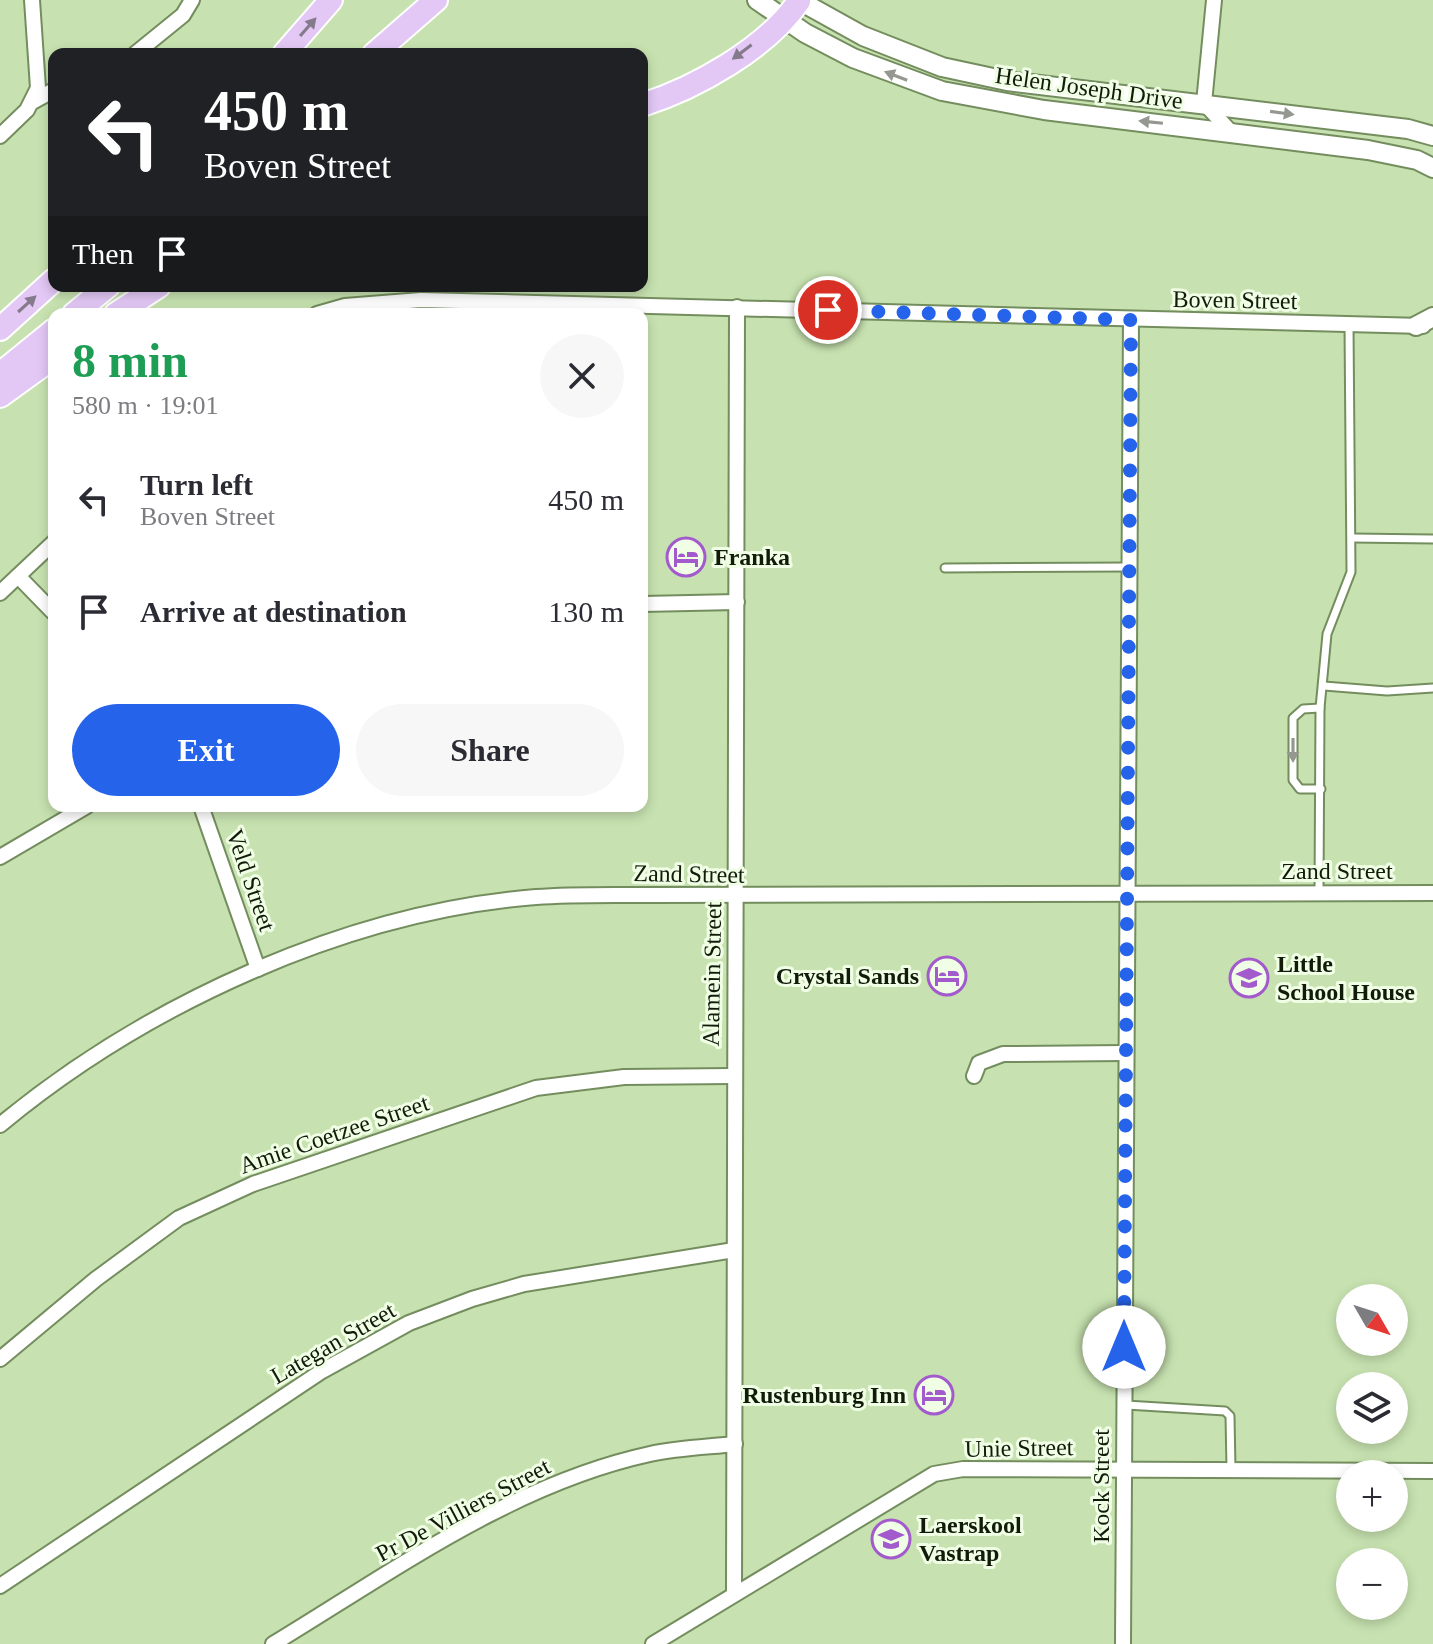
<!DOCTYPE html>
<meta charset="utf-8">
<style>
:root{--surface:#fff;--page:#f7f7f7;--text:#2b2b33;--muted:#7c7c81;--accent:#2563eb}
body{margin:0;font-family:Georgia,serif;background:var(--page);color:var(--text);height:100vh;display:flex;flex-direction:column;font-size:30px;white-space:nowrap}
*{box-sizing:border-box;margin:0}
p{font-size:26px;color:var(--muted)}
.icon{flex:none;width:44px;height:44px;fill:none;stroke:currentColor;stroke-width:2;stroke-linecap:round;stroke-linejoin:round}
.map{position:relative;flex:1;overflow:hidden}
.sheet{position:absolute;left:48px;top:308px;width:600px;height:504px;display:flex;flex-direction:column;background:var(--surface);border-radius:16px;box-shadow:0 4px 12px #0003}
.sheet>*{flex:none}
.banner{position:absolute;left:48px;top:48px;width:600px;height:244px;border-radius:16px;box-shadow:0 4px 12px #0003;background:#202124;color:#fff;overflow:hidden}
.needle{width:52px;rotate:129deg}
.tools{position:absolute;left:1336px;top:1284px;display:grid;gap:16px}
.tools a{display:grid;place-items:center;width:72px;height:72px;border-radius:50%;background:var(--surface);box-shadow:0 4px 12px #0003;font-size:40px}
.pin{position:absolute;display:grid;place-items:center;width:68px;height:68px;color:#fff;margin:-34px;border:4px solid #fff;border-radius:50%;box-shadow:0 2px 8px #0007}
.me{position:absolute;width:88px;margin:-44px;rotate:0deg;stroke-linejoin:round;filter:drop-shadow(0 0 6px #0008)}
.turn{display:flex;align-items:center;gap:28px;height:168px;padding:0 24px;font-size:36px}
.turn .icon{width:104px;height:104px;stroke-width:2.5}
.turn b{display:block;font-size:56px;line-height:68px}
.then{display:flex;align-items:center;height:76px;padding:0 24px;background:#0003;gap:16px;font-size:30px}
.round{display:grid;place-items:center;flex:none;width:84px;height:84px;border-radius:42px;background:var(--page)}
.overview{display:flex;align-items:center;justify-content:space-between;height:136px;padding:0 24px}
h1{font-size:48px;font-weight:600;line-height:60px;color:#1e9e55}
.cta{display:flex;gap:16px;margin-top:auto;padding:16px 24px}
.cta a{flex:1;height:92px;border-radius:48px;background:var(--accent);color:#fff;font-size:32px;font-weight:600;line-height:92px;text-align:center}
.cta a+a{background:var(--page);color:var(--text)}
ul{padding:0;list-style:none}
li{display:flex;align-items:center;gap:24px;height:112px;padding:0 24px}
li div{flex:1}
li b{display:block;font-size:30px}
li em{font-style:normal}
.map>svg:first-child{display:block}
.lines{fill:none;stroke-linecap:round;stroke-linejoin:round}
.service-casing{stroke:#748d5e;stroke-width:11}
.minor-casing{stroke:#748d5e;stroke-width:18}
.tertiary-casing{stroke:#748d5e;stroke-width:22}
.trunk-casing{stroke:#fff;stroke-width:26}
.service{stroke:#fff;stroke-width:7}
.minor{stroke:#fff;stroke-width:14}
.tertiary{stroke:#fff;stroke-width:18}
.trunk{stroke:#e3c8f6;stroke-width:22}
.oneway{fill:#857a8b}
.oneway2{fill:#949890}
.route{stroke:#2563eb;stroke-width:14;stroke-dasharray:0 25.2}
.labels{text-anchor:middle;stroke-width:6;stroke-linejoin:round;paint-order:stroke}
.street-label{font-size:24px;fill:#121b09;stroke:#f0fee5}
.poi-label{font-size:24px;font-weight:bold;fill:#121b09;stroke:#f0fee5;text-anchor:start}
</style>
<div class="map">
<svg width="1433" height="1644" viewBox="0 0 1433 1644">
<rect width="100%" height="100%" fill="#c7e2b0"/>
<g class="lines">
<defs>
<g id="service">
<path d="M1352,538l81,1"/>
<path d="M945,568l184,-1"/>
<path d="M1324,686l63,5 46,-3"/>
<path d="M1320,708l-17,1 -10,9v62l7,9h21"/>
<path d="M1319,893l1,-185 7,-74 24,-62 -2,-247"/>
<path d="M1126,1405l99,6 5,5 1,53"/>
</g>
<g id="minor">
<path d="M1214,0l-10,103 25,27"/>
<path d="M135,54l48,-39 9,-15"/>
<path d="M34,101l20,-11"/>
<path d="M0,136l27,-26 11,-22 -6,-88"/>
<path d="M317,314l28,-8 76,-6 1002,26"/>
<path d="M18,576l36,37"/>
<path d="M0,593l54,-51"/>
<path d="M642,604l95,-2"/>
<path d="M201,806l57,163"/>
<path d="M0,857l87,-51"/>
<path d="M974,1076l5,-13 24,-9 122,-1"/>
<path d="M0,1125c145,-120 346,-213 536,-228 38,-3 78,-2 116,-2l781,-2"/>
<path d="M0,1359l96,-80 83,-61 74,-34 283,-96 88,-11 108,-1"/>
<path d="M0,1586l322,-215 87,-48 63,-24 52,-15 210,-34"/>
<path d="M734,1594l3,-1287"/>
<path d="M273,1644c119,-72 239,-160 377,-190 27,-6 57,-7 85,-10"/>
<path d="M653,1644l281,-170 29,-5 470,2"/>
<path d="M1123,1644l8,-1324"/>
</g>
<g id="tertiary">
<path d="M757,0l48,33 48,25 89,33 102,19 324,40 49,10 16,8"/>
<path d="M798,0l65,36 79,31 65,14 401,48 25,7"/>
<path d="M1416,326l17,-9"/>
</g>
<g id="trunk">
<path d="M284,54l47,-54"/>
<path d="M374,54l62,-54"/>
<path d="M642,105c54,-17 125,-57 157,-104"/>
<path d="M74,314l34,-28"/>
<path d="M116,314l43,-28"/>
<path d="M0,329l54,-49"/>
<path d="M0,374l54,-44"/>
<path d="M0,396l54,-39"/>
</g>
</defs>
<use href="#service" class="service-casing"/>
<use href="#minor" class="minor-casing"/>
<use href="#tertiary" class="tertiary-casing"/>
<use href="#trunk" class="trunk-casing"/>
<use href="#service" class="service"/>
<use href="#minor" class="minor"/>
<use href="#tertiary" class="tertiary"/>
<use href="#trunk" class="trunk"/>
</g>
<defs><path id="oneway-solid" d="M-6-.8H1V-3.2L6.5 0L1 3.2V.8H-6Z" transform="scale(2)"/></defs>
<g class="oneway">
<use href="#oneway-solid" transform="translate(308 27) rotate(-49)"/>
<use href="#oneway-solid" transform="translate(742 52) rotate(143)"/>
<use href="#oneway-solid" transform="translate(27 304) rotate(-42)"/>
</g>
<g class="oneway2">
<use href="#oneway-solid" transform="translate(896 76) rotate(-159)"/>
<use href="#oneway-solid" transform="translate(1282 113) rotate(8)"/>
<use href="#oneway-solid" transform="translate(1151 122) rotate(-174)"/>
<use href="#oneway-solid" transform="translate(1293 750) rotate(90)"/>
</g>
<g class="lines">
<path class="route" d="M828,310l303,10 -7,1027"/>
</g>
<defs>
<symbol id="hotel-ring" viewBox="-11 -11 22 22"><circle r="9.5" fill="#f0fee5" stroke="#a25acd" stroke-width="1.5"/><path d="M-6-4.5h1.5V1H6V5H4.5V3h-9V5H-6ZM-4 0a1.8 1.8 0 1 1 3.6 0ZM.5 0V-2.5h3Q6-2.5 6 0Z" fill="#a25acd"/></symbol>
<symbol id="school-ring" viewBox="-11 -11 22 22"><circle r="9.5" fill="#f0fee5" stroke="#a25acd" stroke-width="1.5"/><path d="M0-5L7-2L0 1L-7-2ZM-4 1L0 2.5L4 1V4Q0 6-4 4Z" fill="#a25acd"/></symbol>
</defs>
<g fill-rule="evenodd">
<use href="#hotel-ring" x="664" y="535" width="44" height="44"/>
<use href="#hotel-ring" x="925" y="954" width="44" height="44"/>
<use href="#school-ring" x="1227" y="956" width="44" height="44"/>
<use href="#hotel-ring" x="912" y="1373" width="44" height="44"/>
<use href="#school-ring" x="869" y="1517" width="44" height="44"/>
</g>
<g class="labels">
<g class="street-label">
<text transform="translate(1089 88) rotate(8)" y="8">Helen Joseph Drive</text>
<text transform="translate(1235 300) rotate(1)" y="8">Boven Street</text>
<text x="1337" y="879">Zand Street</text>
<text transform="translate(689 874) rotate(1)" y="8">Zand Street</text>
<text transform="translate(251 880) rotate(71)" y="8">Veld Street</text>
<text transform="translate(712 974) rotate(-89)" y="8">Alamein Street</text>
<text transform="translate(334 1134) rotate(-19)" y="8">Amie Coetzee Street</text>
<text transform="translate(333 1343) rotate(-30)" y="8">Lategan Street</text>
<text transform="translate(1019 1448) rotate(-1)" y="8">Unie Street</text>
<text transform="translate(1101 1486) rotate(-90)" y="8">Kock Street</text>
<text transform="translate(463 1510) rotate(-28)" y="8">Pr De Villiers Street</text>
</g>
<g class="poi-label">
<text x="714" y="565">Franka</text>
<text x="1277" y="972">Little<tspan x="1277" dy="28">School House</tspan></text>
<text x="919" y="984" text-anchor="end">Crystal Sands</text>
<text x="906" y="1403" text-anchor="end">Rustenburg Inn</text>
<text x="919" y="1533">Laerskool<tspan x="919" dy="28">Vastrap</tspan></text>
</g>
</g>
</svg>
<div class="tools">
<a><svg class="needle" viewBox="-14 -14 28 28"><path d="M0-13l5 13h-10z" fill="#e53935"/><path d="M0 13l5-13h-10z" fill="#7c7c81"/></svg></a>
<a><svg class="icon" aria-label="layers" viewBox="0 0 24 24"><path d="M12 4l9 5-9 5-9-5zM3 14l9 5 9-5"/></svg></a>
<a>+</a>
<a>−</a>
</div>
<div class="pin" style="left:828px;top:310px;background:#d93025"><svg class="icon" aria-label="arrive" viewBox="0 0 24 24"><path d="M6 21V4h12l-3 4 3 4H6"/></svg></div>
<svg class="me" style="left:1124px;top:1347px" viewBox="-20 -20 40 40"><circle r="19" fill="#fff"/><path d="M0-13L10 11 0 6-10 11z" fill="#2563eb"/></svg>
<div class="banner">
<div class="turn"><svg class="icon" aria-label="left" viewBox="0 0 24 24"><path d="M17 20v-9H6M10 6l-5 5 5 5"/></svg><div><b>450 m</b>Boven Street</div></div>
<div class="then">Then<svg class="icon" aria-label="arrive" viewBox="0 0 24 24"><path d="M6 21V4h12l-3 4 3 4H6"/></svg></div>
</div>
<section class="sheet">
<div class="overview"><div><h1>8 min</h1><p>580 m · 19:01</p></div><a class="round"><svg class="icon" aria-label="close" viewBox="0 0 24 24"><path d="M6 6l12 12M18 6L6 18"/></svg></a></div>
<ul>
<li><svg class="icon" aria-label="left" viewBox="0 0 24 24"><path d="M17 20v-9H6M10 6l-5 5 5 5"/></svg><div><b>Turn left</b><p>Boven Street</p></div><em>450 m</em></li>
<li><svg class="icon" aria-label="arrive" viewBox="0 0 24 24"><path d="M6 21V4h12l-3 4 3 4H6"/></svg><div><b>Arrive at destination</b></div><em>130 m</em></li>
</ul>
<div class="cta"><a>Exit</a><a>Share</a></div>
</section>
</div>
